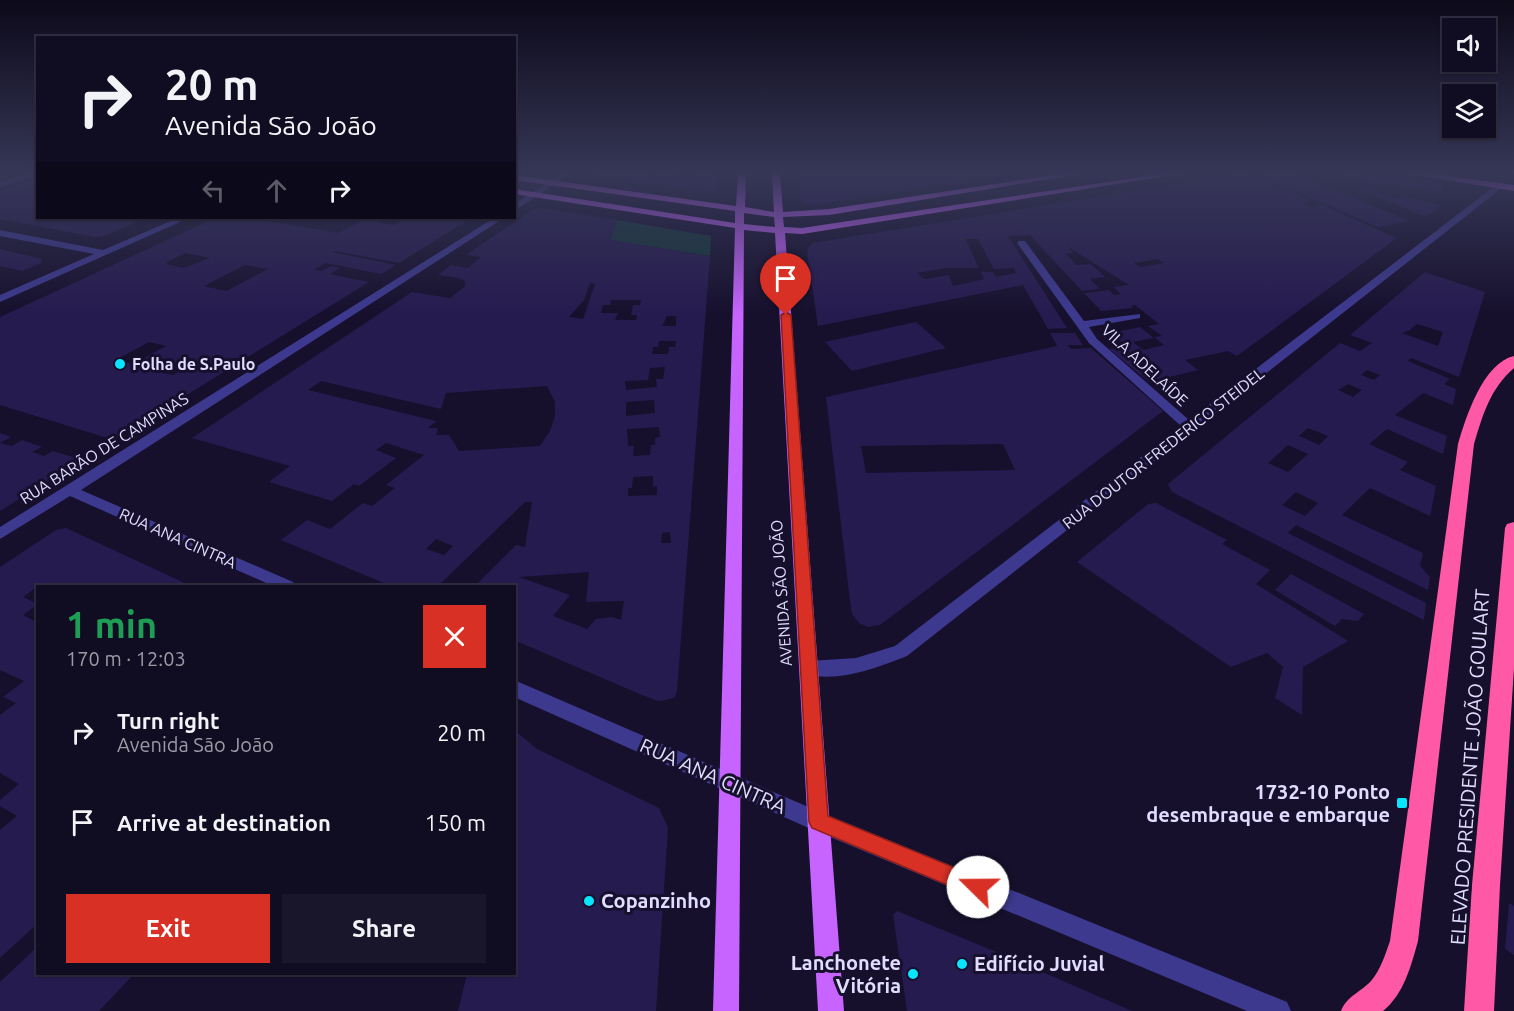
<!DOCTYPE html>
<meta charset="utf-8">
<style>
:root{--surface:#100c22;--page:#19152a;--text:#f1f3f6;--muted:#9c9ba5;--line:#302c40;--accent:#d93025}
body{margin:0;font-family:Ubuntu,sans-serif;background:var(--page);color:var(--text);height:100vh;display:flex;flex-direction:column;font-size:22px;white-space:nowrap}
*{box-sizing:border-box;margin:0}
p{font-size:20px;color:var(--muted)}
.icon{flex:none;width:33px;height:33px;fill:none;stroke:currentColor;stroke-width:2;stroke-linecap:round;stroke-linejoin:round}
.map{position:relative;flex:1;overflow:hidden}
.side{position:absolute;left:36px;top:585px;width:480px;height:390px;display:flex;flex-direction:column;background:var(--surface);border-radius:0px;box-shadow:0 2px 4px #0004,0 0 0 2px var(--line)}
.side>*{flex:none}
.banner{position:absolute;left:36px;top:36px;width:480px;height:183px;border-radius:0px;box-shadow:0 2px 4px #0004,0 0 0 2px var(--line);background:#100c22;color:var(--text);overflow:hidden}
.controls{position:absolute;left:1442px;top:18px;display:grid;gap:12px}
.controls a{display:grid;place-items:center;width:54px;height:54px;border-radius:0px;background:var(--surface);box-shadow:0 2px 4px #0004,0 0 0 2px var(--line);font-size:30px}
.pin{position:absolute;display:grid;place-items:center;width:51px;height:51px;color:#fff;margin:-62px -26px;border-radius:50% 50% 50% 0;rotate:-45deg;box-shadow:0 0 6px #0007}
.pin .icon{rotate:45deg}
.me{position:absolute;width:66px;margin:-33px;rotate:292deg;stroke-linejoin:round;filter:drop-shadow(0 0 4px #0008)}
.turn{display:flex;align-items:center;gap:21px;height:126px;padding:0 30px;font-size:27px}
.turn .icon{width:78px;height:78px;stroke-width:2.5}
.turn b{display:block;font-size:42px;line-height:51px}
.lanes{display:flex;align-items:center;height:57px;padding:0 30px;background:#0003;justify-content:center;gap:30px;direction:ltr}
.lanes .off{opacity:.35}
.round{display:grid;place-items:center;flex:none;width:63px;height:63px;border-radius:0px;background:var(--page)}
.headline{display:flex;align-items:center;justify-content:space-between;height:102px;padding:0 30px}
h1{font-size:36px;font-weight:700;line-height:45px;color:#1e9e55}
.primary-button{display:flex;gap:12px;margin-top:auto;padding:12px 30px}
.primary-button a{flex:1;height:69px;border-radius:0px;background:var(--accent);color:#fff;font-size:24px;font-weight:700;line-height:69px;text-align:center}
.primary-button a+a{background:var(--page);color:var(--text)}
ul{padding:0;list-style:none}
li{display:flex;align-items:center;gap:18px;height:90px;padding:0 30px}
li div{flex:1}
li b{display:block;font-size:22px}
li em{font-style:normal}
.map>svg:first-child{display:block}
.green{fill:#133837}
.building{fill:#261b4f;fill-rule:evenodd}
.lines{fill:none;stroke-linecap:round;stroke-linejoin:round}
.minor{fill:#3d398f;fill-rule:evenodd}
.major{fill:#c764ff;fill-rule:evenodd}
.highway{fill:#ff58a6;fill-rule:evenodd}
.route{fill:#d93025;stroke:#8d1f18;stroke-width:1.5}
.poi-dot{fill:#09e4ff;stroke:#16102d;stroke-width:2}
.labels{text-anchor:middle;stroke-width:6;stroke-linejoin:round;paint-order:stroke}
.poi-label{font-size:16px;font-weight:bold;fill:#e1ddff;stroke:#16102d;text-anchor:start}
.street-label{font-size:16px;fill:#e1ddff;stroke:#16102d}
.near-street-label{font-size:20px;fill:#e1ddff;stroke:#16102d}
.near-poi-label{font-size:20px;font-weight:bold;fill:#e1ddff;stroke:#16102d;text-anchor:end}
</style>
<div class="map">
<svg width="1514" height="1011" viewBox="0 0 1514 1011">
<rect width="100%" height="100%" fill="#16102d"/>
<path class="green" d="M617,220l94,16 -1,20 -100,-16z"/>
<g class="building">
<path d="M592,173h58l-1,3h5l2,-3h36v2h-13v5l9,1 7,-2v-6h21l-1,17 -8,2 -113,-16z"/>
<path d="M797,173h215v1l-200,31 -11,-5z"/>
<path d="M1243,173h5l65,28 -10,2 9,4 10,-2 75,33 -160,118 -9,-5 -43,9 13,10 -49,12 -40,-33 12,-2 5,3 5,-1 -10,-8 -11,2 -10,-8 40,-8 14,11 -21,4 10,8 21,-5 -10,-8 8,-1 -14,-10 11,-2 -24,-19 -4,1 2,2 -32,3 -17,-18 25,-3 5,5 7,-1 -8,-7 16,-2 -64,-40 9,8 -8,1 11,11 14,-1 14,13 -15,2 10,10 -18,2 -52,-56 -22,1 59,92 -19,1 -25,-44 -205,41 -11,-74 1,-4 5,-5zM965,239h13l16,30 20,-1 2,5 -20,4 -3,-5h-12l3,7 -31,7 -4,-11 -24,4 -8,-6 29,-5h33zM1158,259l6,4 -24,4 -6,-4z"/>
<path d="M1254,173h40l116,48 -32,6z"/>
<path d="M1343,173l98,12 2,8 -99,-15z"/>
<path d="M38,179v39h108l-42,18 -9,1 -95,-18v-28z"/>
<path d="M1363,186l34,13 5,-3 40,9 -16,12 -73,-30z"/>
<path d="M541,208l76,12 -7,20 100,16 -33,435 -2,6 -9,3 -8,1 -16,-6 -128,-55v-54h-39l41,-41 9,2 7,-45h-7l-87,84h-47l-110,-46 26,-20 23,9 33,-26 9,3 23,-18 -9,-3 38,-30 -38,-12 -10,7 20,8 -37,28 -5,-2 -22,17 -63,-19 21,-16 -98,-28 220,-146 38,6 15,-12v-5l-7,-3 -20,-3 13,-10 17,3 13,-11 -15,-2 66,-45zM590,283l5,1 -12,35 -14,-2 15,-17zM611,300h30l-1,5h-7l-2,10h6l-1,5h-21l3,-7h-17l2,-8h7zM667,316h9v10h-14zM659,341h17l-1,6h-6l-1,7h-16l1,-7h5zM665,367l-2,12h-7l1,8 -31,3 -1,-9 23,-1 2,-12zM321,381l120,28 5,-16 101,-7 8,16v14l-5,15 -10,15 -81,5 -10,-16h-13l2,-7h-10l8,-7 -128,-31zM654,400l1,13 -29,3v-14zM659,427l1,10 -5,1v7h-4l-1,10 -17,1 1,-10h-6l-1,-17zM653,476v11l4,-1v9l-29,1v-8h4l1,-11zM670,532l1,11h-10l1,-10zM436,539l17,7 -9,9 -18,-6zM589,572l-3,30 38,-1 -3,19 -9,-3 -16,2 -9,10 -34,-13 17,-21 -51,-18z"/>
<path d="M215,218h36l87,15 25,-13 -7,-2h28l-8,4 17,3 14,-7h64l-72,45 -64,-12 -3,1 64,13 -15,9 -55,-11 -12,7 7,1 10,-5 9,2 -10,6 39,8 -255,158 -114,-35v-88zM185,253l25,5 -26,10 -18,-4 3,-3zM245,265l23,4 -42,22 -22,-5zM149,342l17,4 -33,18 -17,-4zM172,367l10,3 -9,5 -11,-2z"/>
<path d="M0,249l42,10 -1,4 -19,8 -22,-5z"/>
<path d="M1425,272l60,20 -26,85 -48,-19 -3,3 42,18 -6,5 12,5 -3,16 -30,-12 -28,22 52,21 -4,18 -56,-25 -18,15 39,18 -8,8 36,16 -6,30 -60,-28 -28,27 81,38 -3,13 10,11 -2,13 -132,-65 -8,8 138,70 -2,17 -252,-128 -4,-8 172,-141 20,8 12,-8 -22,-8zM1417,324l26,8 -5,14 -36,-13 8,-3zM1367,370l13,5 -6,5 -13,-5zM1348,384l14,6 -9,7 -15,-7zM1308,428l20,8 -9,9 -20,-9zM1288,445l20,9 -20,18 -20,-9zM1296,492l22,11 -13,13 -23,-11z"/>
<path d="M916,322l30,26 -94,23 -27,-29z"/>
<path d="M1050,333h25l8,12h-15l3,4 20,-1 72,63 -283,214 -12,2 -9,-4 -7,-9 -2,-13 -24,-204 231,-51zM1003,444l12,26 -149,3 -5,-27z"/>
<path d="M0,433l11,4 -11,6 12,3 10,-6 20,7 -10,5 12,4 9,-5 29,9 -82,51z"/>
<path d="M1156,503l71,37 -5,4 48,26 -14,14 92,57 -45,26 -1,48 -27,-17 8,-31 -16,-14 -36,14 -154,-105 71,-58z"/>
<path d="M66,528l125,58h-153v5l-4,-2 -11,8 15,7 -15,11 11,6 4,-2v304l-38,35v-128l17,-14 -17,-10v-6l19,-16 -19,-11v-58l16,-12 -13,-6 21,-16 -24,-11v-103l56,-37z"/>
<path d="M1291,574l73,40 -6,7 -16,-2 -7,7 -60,-36z"/>
<path d="M514,730l23,19 122,59 9,20 -12,183h-198l9,-37h47z"/>
<path d="M1509,903l5,3v49l-9,-6z"/>
<path d="M897,911l111,46 124,54h-225l-14,-96z"/>
<path d="M38,946v28h96l-35,37h-99v-29z"/>
</g>
<g class="lines">
<g class="minor">
<path d="M28,173h10v2l-38,13v-6z"/>
<path d="M563,173h9l-58,38v-7z"/>
<path d="M1500,182l3,1v4l-596,469c-30,12 -72,28 -104,17l-3,-5 3,-5 6,-2 47,-3 39,-12 286,-220 -92,-83 -72,-100 2,-2h6l59,80 56,-7v4l-51,9 8,12 92,81z"/>
<path d="M178,218h11l-189,84v-7l94,-41 -94,-18v-6l103,20z"/>
<path d="M494,218h10l-423,272 212,92 2,4h-22l-203,-90 -70,43v-12z"/>
<path d="M514,680l313,135 460,187 4,9h-44l-436,-182 -297,-132z"/>
</g>
<g class="major">
<path d="M738,173h8l-1,34 29,5 -2,-39h8l3,39 46,-3 239,-36h19l-258,42 -46,2 1,10 18,1 365,-55h19l-384,61 -17,-1 59,778h-26l-43,-778 -31,-3 -5,781h-26l22,-783 -221,-34v-5l221,34v-12l-221,-31v-5l222,31zM744,213l30,4 1,10 -31,-3z"/>
<path d="M1405,173h20l89,12v6z"/>
</g>
<g class="highway">
<path d="M1514,356v12c-24,21 -31,46 -40,76l-56,497c-7,25 -14,53 -35,70h-42c6,-15 20,-19 30,-30 10,-12 14,-26 19,-40l68,-497c8,-27 25,-81 56,-88z"/>
<path d="M1514,522v146l-14,217 -6,126h-30l8,-126 33,-357 2,-4z"/>
</g>
</g>
<linearGradient id="sky" x2="0" y2="1"><stop stop-color="#0c0919"/><stop offset="0.55" stop-color="#363757"/><stop offset="1" stop-color="#363757" stop-opacity="0"/></linearGradient>
<rect width="1514" height="314" fill="url(#sky)"/>
<path class="route" d="M786,312l5,3 37,501 157,64 3,7 -3,8 -7,3 -166,-70 -3,-6 -28,-507z"/>
<g class="poi-dot">
<circle cx="120" cy="364" r="6"/>
<rect x="1396" y="797" width="12" height="12" rx="3"/>
<circle cx="589" cy="901" r="6"/>
<circle cx="962" cy="964" r="6"/>
<circle cx="913" cy="974" r="6"/>
</g>
<g class="labels">
<g class="poi-label">
<text x="132" y="370">Folha de S.Paulo</text>
</g>
<g class="street-label">
<text transform="translate(1145 365) rotate(43)" y="6">VILA ADELAÍDE</text>
<text transform="translate(104 448) rotate(-32)" y="6">RUA BARÃO DE CAMPINAS</text>
<text transform="translate(1163 448) rotate(-38)" y="6">RUA DOUTOR FREDERICO STEIDEL</text>
<text transform="translate(178 538) rotate(24)" y="6">RUA ANA CINTRA</text>
<text transform="translate(781 593) rotate(-94)" y="6">AVENIDA SÃO JOÃO</text>
</g>
<g class="near-street-label">
<text transform="translate(1470 767) rotate(-86)" y="7">ELEVADO PRESIDENTE JOÃO GOULART</text>
<text transform="translate(713 776) rotate(24)" y="7">RUA ANA CINTRA</text>
</g>
<g class="near-poi-label">
<text x="1390" y="799">1732-10 Ponto<tspan x="1390" dy="23">desembraque e embarque</tspan></text>
<text x="601" y="908" text-anchor="start">Copanzinho</text>
<text x="901" y="970">Lanchonete<tspan x="901" dy="23">Vitória</tspan></text>
<text x="974" y="971" text-anchor="start">Edifício Juvial</text>
</g>
</g>
</svg>
<div class="controls">
<a><svg class="icon" aria-label="sound" viewBox="0 0 24 24"><path d="M4 9h4l5-4v14l-5-4H4zM17 9q2 3 0 6"/></svg></a>
<a><svg class="icon" aria-label="layers" viewBox="0 0 24 24"><path d="M12 4l9 5-9 5-9-5zM3 14l9 5 9-5"/></svg></a>
</div>
<div class="pin" style="left:786px;top:315px;background:#d93025"><svg class="icon" aria-label="arrive" viewBox="0 0 24 24"><path d="M6 21V4h12l-3 4 3 4H6"/></svg></div>
<svg class="me" style="left:978px;top:887px" viewBox="-20 -20 40 40"><circle r="19" fill="#fff"/><path d="M0-13L10 11 0 6-10 11z" fill="#d93025"/></svg>
<div class="banner">
<div class="turn"><svg class="icon" aria-label="right" viewBox="0 0 24 24"><path d="M7 20v-9h11M14 6l5 5-5 5"/></svg><div><b>20 m</b>Avenida São João</div></div>
<div class="lanes"><svg class="icon off" aria-label="left" viewBox="0 0 24 24"><path d="M17 20v-9H6M10 6l-5 5 5 5"/></svg><svg class="icon off" aria-label="ahead" viewBox="0 0 24 24"><path d="M12 20V5M6 11l6-6 6 6"/></svg><svg class="icon" aria-label="right" viewBox="0 0 24 24"><path d="M7 20v-9h11M14 6l5 5-5 5"/></svg></div>
</div>
<section class="side">
<div class="headline"><div><h1>1 min</h1><p>170 m · 12:03</p></div><a class="round" style="background:#d93025;color:#fff"><svg class="icon" aria-label="close" viewBox="0 0 24 24"><path d="M6 6l12 12M18 6L6 18"/></svg></a></div>
<ul>
<li><svg class="icon" aria-label="right" viewBox="0 0 24 24"><path d="M7 20v-9h11M14 6l5 5-5 5"/></svg><div><b>Turn right</b><p>Avenida São João</p></div><em>20 m</em></li>
<li><svg class="icon" aria-label="arrive" viewBox="0 0 24 24"><path d="M6 21V4h12l-3 4 3 4H6"/></svg><div><b>Arrive at destination</b></div><em>150 m</em></li>
</ul>
<div class="primary-button"><a>Exit</a><a>Share</a></div>
</section>
</div>
